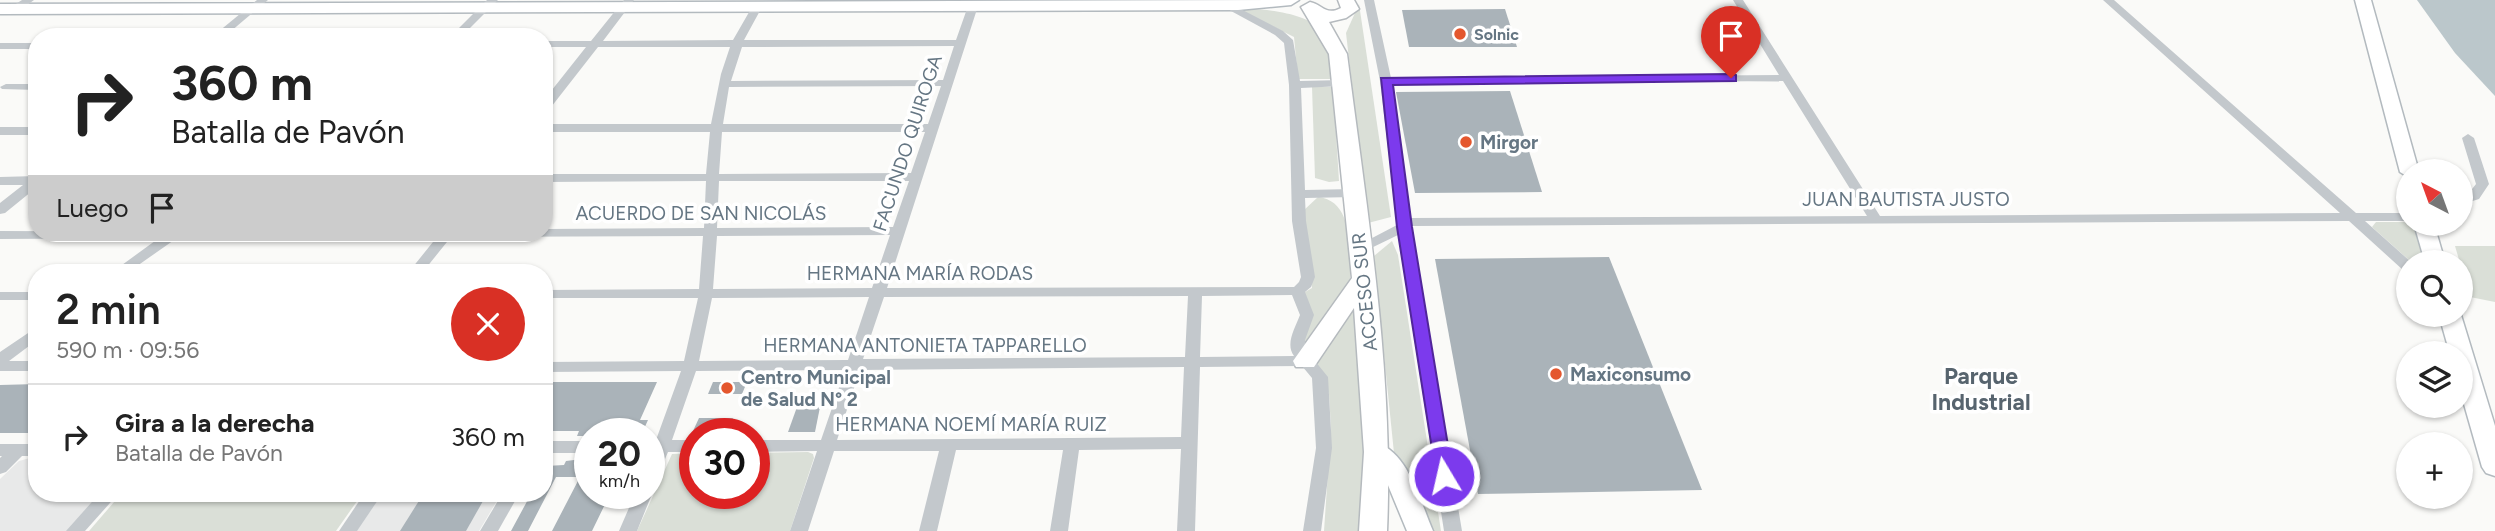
<!DOCTYPE html>
<html lang="es">
<meta charset="utf-8">
<style>
:root{--surface:#fff;--page:#f6f6f6;--text:#222;--muted:#767676;--line:#e0e0e0}
body{margin:0;font-family:Figtree,sans-serif;background:var(--page);color:var(--text);height:100vh;display:flex;flex-direction:column;font-size:26px;white-space:nowrap}
*{box-sizing:border-box;margin:0}
p{font-size:23px;color:var(--muted)}
.icon{flex:none;width:38px;height:38px;fill:none;stroke:currentColor;stroke-width:2;stroke-linecap:round;stroke-linejoin:round}
.map{position:relative;flex:1;overflow:hidden}
.details{position:absolute;left:28px;top:264px;width:525px;height:238px;display:flex;flex-direction:column;background:var(--surface);border-radius:28px;box-shadow:0 2px 5px #0004}
.details>*{flex:none}
.top-card{position:absolute;left:28px;top:28px;width:525px;height:214px;border-radius:28px;box-shadow:0 2px 5px #0004;background:#fff;color:var(--text);overflow:hidden}
.needle{width:46px;rotate:319deg}
.buttons{position:absolute;left:2396px;top:159px;display:grid;gap:14px}
.buttons a{display:grid;place-items:center;width:77px;height:77px;border-radius:50%;background:var(--surface);box-shadow:0 2px 5px #0004;font-size:35px}
.speed{position:absolute;left:574px;top:418px;display:flex;gap:14px;font-size:35px;font-weight:700;text-align:center}
.speed>*{display:grid;place-content:center;width:91px;height:91px;border-radius:50%;background:var(--surface);box-shadow:0 2px 5px #0004;line-height:1}
.speed small{font-size:18px;font-weight:400}
.speed .limit{border:10px solid #d22;background:#fff;color:#111}
.pin{position:absolute;display:grid;place-items:center;width:60px;height:60px;color:#fff;margin:-72px -30px;border-radius:50% 50% 50% 0;rotate:-45deg;box-shadow:0 0 7px #0007}
.pin .icon{rotate:45deg}
.me{position:absolute;width:77px;margin:-38px;rotate:351deg;stroke-linejoin:round;filter:drop-shadow(0 0 5px #0008)}
.turn{display:flex;align-items:center;gap:24px;height:147px;padding:0 28px;font-size:32px}
.turn .icon{width:91px;height:91px;stroke-width:2.5}
.turn b{display:block;font-size:49px;line-height:60px}
.then{display:flex;align-items:center;height:66px;padding:0 28px;background:#0003;gap:14px;font-size:26px}
.round{display:grid;place-items:center;flex:none;width:74px;height:74px;border-radius:37px;background:var(--page)}
.overview{display:flex;align-items:center;justify-content:space-between;height:119px;padding:0 28px}
h1{font-size:42px;font-weight:600;line-height:52px}
ul{padding:0;list-style:none}
li{display:flex;align-items:center;gap:21px;height:105px;padding:0 28px;border-top:2px solid var(--line)}
li div{flex:1}
li b{display:block;font-size:26px}
li em{font-style:normal}
.map>svg:first-child{display:block}
.built{fill:#e8e9e9}
.green{fill:#dadfd7}
.water{fill:#bbc7cb}
.building{fill:#aab3b9}
.lines{fill:none;stroke-linecap:round;stroke-linejoin:round}
.secondary-casing{stroke:#b3babf;stroke-width:3}
.primary-casing{stroke:#b5babe;stroke-width:3}
.street{fill:#c3c8cc;fill-rule:evenodd}
.secondary{fill:#fff;fill-rule:evenodd}
.primary{fill:#fff;fill-rule:evenodd}
.route{fill:#7c3aed;stroke:#51269a;stroke-width:2}
.poi-dot{fill:#e4572e;stroke:#fff;stroke-width:2.5}
.labels{text-anchor:middle;stroke-width:7;stroke-linejoin:round;paint-order:stroke}
.far-poi-label{font-size:16px;font-weight:bold;fill:#657683;stroke:#fff;text-anchor:start}
.poi-label{font-size:19px;font-weight:bold;fill:#657683;stroke:#fff;text-anchor:start}
.street-label{font-size:19px;fill:#657683;stroke:#fff}
.quarter-label{font-size:23px;font-weight:bold;fill:#57646e;stroke:#fff}
</style>
<div class="map">
<svg width="2495" height="531" viewBox="0 0 2495 531">
<rect width="100%" height="100%" fill="#fafaf8"/>
<g class="built">
<path d="M37,456v38h64l-33,37h-68v-52l19,-18z"/>
<path d="M381,494h120l-22,37h-123z"/>
</g>
<g class="green">
<path d="M1359,4l32,213 -23,6 -22,-190z"/>
<path d="M1236,8c25,1 75,3 88,27 6,11 5,31 7,44h-33l-4,-42z"/>
<path d="M1312,87h21l6,94 -10,1 -14,-4z"/>
<path d="M1318,197c39,4 30,61 33,91l-49,61 3,-57 7,-4 -9,-77z"/>
<path d="M2376,222h28l10,4 11,36 -16,-2 -37,-33z"/>
<path d="M1392,241l6,14 43,276h-15l-31,-68 -21,-207z"/>
<path d="M2455,246h40v56l-25,-5z"/>
<path d="M1354,301l12,87 -4,143h-38l7,-103 -2,-34 -13,-32z"/>
<path d="M808,452l5,2 1,4 -24,73h-153l35,-77 23,-1v41h59v-41z"/>
<path d="M121,494h241l-26,37h-247z"/>
</g>
<path class="water" d="M2417,0h78v96l-40,-43z"/>
<g class="building">
<path d="M1505,9l12,38h-108l-7,-37z"/>
<path d="M1510,91l32,101 -127,1 -19,-101z"/>
<path d="M1609,257l93,233 -224,4 -43,-235z"/>
<path d="M544,382h113l-17,38h8l-5,11h-53v5h-13l2,-5h-35z"/>
<path d="M713,382h34l-5,12h-34z"/>
<path d="M37,384v49h-37v-48z"/>
<path d="M797,407h23l-5,25h-27z"/>
<path d="M699,418h34l-6,13h-34z"/>
<path d="M590,458v36h20l-18,37h-40l28,-54h-24l-28,54h-17l20,-37h13l2,-28 18,-1 2,-4z"/>
<path d="M487,494l-21,37h-66l22,-35z"/>
</g>
<g class="lines">
<defs>
<g id="secondary">
<path d="M1299,0l-8,5 -53,5 -1238,4v-10z"/>
<path d="M2355,0h16l48,172h-11v5l-8,-5z"/>
<path d="M2414,224h20l11,38h-20z"/>
<path d="M2439,315h22l34,111v50l-9,-3 -4,-6 -22,-77v-36h-10z"/>
<path d="M1377,443c32,10 44,61 56,88h-26l-22,-53 -20,-26 3,-6z"/>
</g>
<path id="primary" d="M1338,0h16l5,9 -13,9 -17,4 18,32c20,158 47,317 40,477h-28l5,-79 -10,-144 -40,59h-18l-3,-6 59,-83 -23,-224 -28,-47 9,-5c13,3 16,14 31,6z"/>
</defs>
<use href="#secondary" class="secondary-casing"/>
<use href="#primary" class="primary-casing"/>
<g class="street">
<path d="M22,0h12l-15,11h-8v-4z"/>
<path d="M257,0h11l-44,37h-12z"/>
<path d="M487,0h11l-37,37h-11z"/>
<path d="M624,0h10l-31,41 130,-1 19,-33 5,-3 5,3 -18,33h212l12,-34 5,-3 4,1 1,2 -91,282 407,-1 5,-5 2,-5 -9,-56 -3,-136 -5,-42 -9,-8 -55,-30 1,-2h8l54,28 10,9 7,41 43,-1 6,3 -6,3 -42,2 4,102 49,-1 7,4 -7,4 -49,1 1,23 9,56 -4,10 -6,5 9,23 -9,25 1,10 22,27 4,71 -11,83h-18l13,-83 -4,-70 -10,-12 -102,1 -5,164h-18l4,-82 -102,1 -11,81h-18l13,-81h-107l-19,81h-18l20,-80h-105l-26,80h-18l27,-80 -63,1v-12h67l24,-70 -149,1 -24,69h23v12h-27l-13,31 -6,2v-27l3,-6h-3v-12h7l25,-69 -137,1v-10l140,-1 14,-63h-154v-8l155,-1 4,-53 -252,1 -29,36h-14l29,-36 -260,1 -50,35h-16l48,-35 -159,1v-8l544,2v-4l160,-1 2,-47 -162,1v-8h162l4,-42h-166v-8h167l10,-50 9,-27h-132l-50,64 -4,1v-12l42,-53h-42v-6h47zM954,46l-11,34 -212,1 11,-34zM941,86l-13,38h-205l6,-37zM722,132h203l-14,41 -192,1zM719,181h190l-16,46 -176,1zM890,235l-18,53 -159,1 4,-53zM1292,295l8,20c-5,13 -15,29 -6,41l-94,1 2,-61zM1188,296l-3,61 -322,2 21,-62zM869,297l-21,63 -149,1 13,-63zM1184,367l-3,70 -344,3 23,-70z"/>
<path d="M1364,0h10l17,78 388,-3 -46,-75h10l137,216 460,-3 -237,-213h11l242,213h52v8h-43l46,41h-3v9l-5,-1 -54,-49 -938,5 51,305h-18l-46,-296 -33,16 -5,1 -7,-4 44,-23 -17,-144zM1783,81l84,135 -457,2 -18,-134z"/>
<rect x="0" y="43" width="37" height="6"/>
<path d="M6,84h31v6l-35,-1 -2,-2z"/>
<rect x="0" y="127" width="37" height="8"/>
<path d="M2468,134l6,4 15,46 -10,15 -19,6v-9l9,-3 7,-9 -14,-46z"/>
<path d="M37,176v11l-32,26 -5,1v-11l23,-18h-23v-8z"/>
<rect x="0" y="292" width="37" height="8"/>
<path d="M37,327v13l-28,21h28v10h-37v-19z"/>
<rect x="544" y="441" width="46" height="12"/>
<path d="M0,444h37v12h-15l-16,16 -6,2v-16l2,-2h-2z"/>
<path d="M649,490l3,4 -15,37h-18l16,-37h14z"/>
<path d="M99,494h19l-33,37h-19z"/>
<path d="M364,494h18l-25,37h-18z"/>
<path d="M502,494h17l-21,37h-18z"/>
</g>
<use href="#secondary" class="secondary"/>
<use href="#primary" class="primary"/>
</g>
<path class="route" d="M1731,74l5,1v6l-343,4 19,142 41,249 -2,5h-14l-40,-254 -16,-149z"/>
<g class="poi-dot">
<circle cx="1460" cy="34" r="7"/>
<circle cx="1466" cy="142" r="7"/>
<circle cx="1556" cy="374" r="7"/>
<circle cx="727" cy="388" r="7"/>
</g>
<g class="labels">
<g class="far-poi-label">
<text x="1474" y="40">Solnic</text>
</g>
<g class="poi-label">
<text x="1480" y="149">Mirgor</text>
<text x="1570" y="381">Maxiconsumo</text>
<text x="741" y="384">Centro Municipal<tspan x="741" dy="22">de Salud N° 2</tspan></text>
</g>
<g class="street-label">
<text transform="translate(907 143) rotate(-72)" y="7">FACUNDO QUIROGA</text>
<text x="1906" y="206">JUAN BAUTISTA JUSTO</text>
<text x="701" y="220">ACUERDO DE SAN NICOLÁS</text>
<text x="920" y="280">HERMANA MARÍA RODAS</text>
<text transform="translate(1364 292) rotate(-96)" y="7">ACCESO SUR</text>
<text x="925" y="352">HERMANA ANTONIETA TAPPARELLO</text>
<text x="971" y="431">HERMANA NOEMÍ MARÍA RUIZ</text>
</g>
<g class="quarter-label">
<text x="1981" y="384">Parque<tspan x="1981" dy="26">Industrial</tspan></text>
</g>
</g>
</svg>
<div class="buttons">
<a><svg class="needle" viewBox="-14 -14 28 28"><path d="M0-13l5 13h-10z" fill="#e53935"/><path d="M0 13l5-13h-10z" fill="#767676"/></svg></a>
<a><svg class="icon" aria-label="search" viewBox="0 0 24 24"><circle cx="10" cy="10" r="6"/><path d="M15 15l6 6"/></svg></a>
<a><svg class="icon" aria-label="layers" viewBox="0 0 24 24"><path d="M12 4l9 5-9 5-9-5zM3 14l9 5 9-5"/></svg></a>
<a>+</a>
</div>
<div class="speed"><div>20<small>km/h</small></div><div class="limit">30</div></div>
<div class="pin" style="left:1731px;top:78px;background:#d93025"><svg class="icon" aria-label="arrive" viewBox="0 0 24 24"><path d="M6 21V4h12l-3 4 3 4H6"/></svg></div>
<svg class="me" style="left:1444px;top:476px" viewBox="-20 -20 40 40"><circle r="17" fill="#7c3aed" stroke="#fff" stroke-width="3"/><path d="M0-11L8 9 0 5-8 9z" fill="#fff"/></svg>
<div class="top-card">
<div class="turn"><svg class="icon" aria-label="right" viewBox="0 0 24 24"><path d="M7 20v-9h11M14 6l5 5-5 5"/></svg><div><b>360 m</b>Batalla de Pavón</div></div>
<div class="then">Luego<svg class="icon" aria-label="arrive" viewBox="0 0 24 24"><path d="M6 21V4h12l-3 4 3 4H6"/></svg></div>
</div>
<section class="details">
<div class="overview"><div><h1>2 min</h1><p>590 m · 09:56</p></div><a class="round" style="background:#d93025;color:#fff"><svg class="icon" aria-label="close" viewBox="0 0 24 24"><path d="M6 6l12 12M18 6L6 18"/></svg></a></div>
<ul>
<li><svg class="icon" aria-label="right" viewBox="0 0 24 24"><path d="M7 20v-9h11M14 6l5 5-5 5"/></svg><div><b>Gira a la derecha</b><p>Batalla de Pavón</p></div><em>360 m</em></li>
</ul>
</section>
</div>
